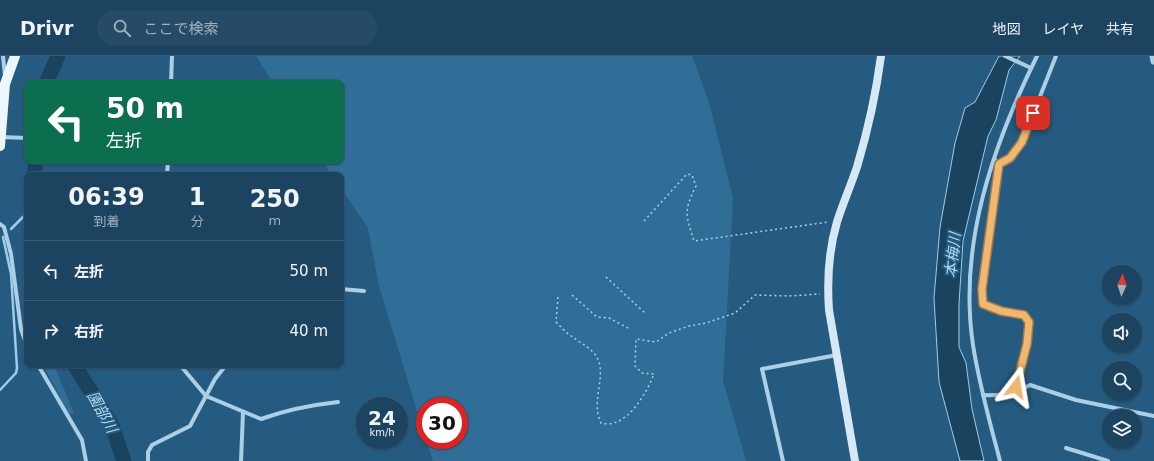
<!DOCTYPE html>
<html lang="ja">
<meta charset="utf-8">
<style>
:root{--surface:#1c4460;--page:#254b66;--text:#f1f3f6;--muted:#a0b0bd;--line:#3a5c75}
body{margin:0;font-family:"DejaVu Sans","Noto Sans JP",sans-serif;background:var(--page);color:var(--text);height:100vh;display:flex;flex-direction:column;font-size:15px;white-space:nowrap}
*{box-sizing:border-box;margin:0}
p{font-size:13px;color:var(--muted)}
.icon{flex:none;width:22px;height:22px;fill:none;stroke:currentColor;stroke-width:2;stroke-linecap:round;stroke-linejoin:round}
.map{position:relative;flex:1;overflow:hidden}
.details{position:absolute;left:24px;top:116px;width:320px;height:196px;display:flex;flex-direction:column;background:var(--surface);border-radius:8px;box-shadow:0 1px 3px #0004,0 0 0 1px var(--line)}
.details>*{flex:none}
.top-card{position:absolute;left:24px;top:24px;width:320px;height:84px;border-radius:8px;box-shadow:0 1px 3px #0004,0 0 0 1px var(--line);background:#0b6e4f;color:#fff;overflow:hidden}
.needle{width:26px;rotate:3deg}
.fabs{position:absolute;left:1102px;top:209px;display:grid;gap:8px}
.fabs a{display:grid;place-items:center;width:40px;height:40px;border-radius:50%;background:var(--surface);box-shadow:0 1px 3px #0004,0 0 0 1px var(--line);font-size:20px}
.speed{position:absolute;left:356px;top:341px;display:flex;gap:8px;font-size:20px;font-weight:700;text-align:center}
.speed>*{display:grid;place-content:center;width:52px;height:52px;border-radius:50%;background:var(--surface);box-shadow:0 1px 3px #0004,0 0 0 1px var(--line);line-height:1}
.speed small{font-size:10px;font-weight:400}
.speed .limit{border:6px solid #d22;background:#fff;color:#111}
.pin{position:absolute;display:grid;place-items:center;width:34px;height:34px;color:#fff;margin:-17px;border-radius:8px;box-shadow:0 2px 6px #0006}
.me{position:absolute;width:44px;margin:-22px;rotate:14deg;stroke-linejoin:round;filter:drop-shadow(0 0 3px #0008)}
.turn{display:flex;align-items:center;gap:14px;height:84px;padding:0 16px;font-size:18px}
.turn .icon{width:52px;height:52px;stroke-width:2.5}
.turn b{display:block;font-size:28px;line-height:34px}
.eta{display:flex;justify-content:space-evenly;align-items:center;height:68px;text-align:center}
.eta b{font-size:24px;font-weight:600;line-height:28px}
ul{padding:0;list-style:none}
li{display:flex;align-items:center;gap:12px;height:60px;padding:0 16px;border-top:1px solid var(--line)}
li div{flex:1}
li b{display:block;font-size:15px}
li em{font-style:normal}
header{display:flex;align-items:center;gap:24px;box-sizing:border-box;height:56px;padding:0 20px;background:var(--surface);border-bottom:1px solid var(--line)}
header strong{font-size:19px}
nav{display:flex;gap:22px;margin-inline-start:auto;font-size:14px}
.search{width:280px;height:36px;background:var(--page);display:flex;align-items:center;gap:10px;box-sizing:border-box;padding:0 14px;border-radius:22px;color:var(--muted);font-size:15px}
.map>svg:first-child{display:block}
.green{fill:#306e98}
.water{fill:#1a4360;stroke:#a0cce7}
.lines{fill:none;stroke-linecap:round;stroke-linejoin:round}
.stream{stroke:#a0cce7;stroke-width:2.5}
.river{stroke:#1a4360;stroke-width:15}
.path{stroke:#accfe6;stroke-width:1.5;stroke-dasharray:2 3;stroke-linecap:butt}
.minor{stroke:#accfe6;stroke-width:4}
.tertiary{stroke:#accfe6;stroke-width:7}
.secondary{stroke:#d6e8f6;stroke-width:8}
.primary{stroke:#edf6fd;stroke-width:10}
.route-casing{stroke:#9c7749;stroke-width:10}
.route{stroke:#f0b771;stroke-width:7}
.labels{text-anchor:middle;stroke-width:4;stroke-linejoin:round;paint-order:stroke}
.water-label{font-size:15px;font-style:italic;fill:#b7d9ee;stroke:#255b80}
</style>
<header>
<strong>Drivr</strong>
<div class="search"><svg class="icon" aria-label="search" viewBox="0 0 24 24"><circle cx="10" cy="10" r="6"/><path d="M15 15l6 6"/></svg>ここで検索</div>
<nav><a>地図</a><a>レイヤ</a><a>共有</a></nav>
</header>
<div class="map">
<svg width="1154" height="405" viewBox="0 0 1154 405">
<rect width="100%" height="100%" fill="#255b80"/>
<g class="green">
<path d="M256,0h436l16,43 25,100 -10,182 23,80h-313l-7,-21h33v-34h-34v31l-46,-151 -11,-58 -27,-40v-13h-9l-9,-14h18v-78h-68z"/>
<path d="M43,309h11l20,48 -5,1z"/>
</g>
<path class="water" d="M999,0h21l-11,14 -13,50 -8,16 -25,105 -4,63v43l7,16 6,46 12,52h-24l-21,-79 -5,-84 6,-71 15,-84 10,-35 10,-6z"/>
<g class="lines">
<g class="stream">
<path d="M11,173l16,-16"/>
<path d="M0,334l16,-17 1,-5 -6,-94 -8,-37"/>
</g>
<g class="river">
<path d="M46,27l12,-27"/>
<path d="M34,119l2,-14"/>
<path d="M74,309l37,58 13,38"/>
</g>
<g class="path">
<path d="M644,165l43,-47 5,1 4,11c-13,26 -10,29 -2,55l134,-19"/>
<path d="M606,221l40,37"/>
<path d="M572,239l25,22 12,1 19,10"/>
<path d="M558,241l-2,25c5,5 9,10 14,13 7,6 16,10 23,17 18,19 -4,47 8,71 25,7 45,-29 53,-49l-12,-1 -7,-7 1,-27 20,3 13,-9 20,-7 17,-3 29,-10 20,-18 34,1 31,-2"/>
</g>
<g class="minor">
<path d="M3,0l2,20"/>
<path d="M1005,0l26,12"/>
<path d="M171,27l1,-27"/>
<path d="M1,81l26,1"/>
<path d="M994,103l5,5 -17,125 1,15 18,7 23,4 5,7 -2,22 -11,43 1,6"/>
<path d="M999,108l11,-6 12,-16 34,-86"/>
<path d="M167,119l1,-14"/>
<path d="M0,168l4,3 7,27 10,75 6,17"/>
<path d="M341,233l23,2"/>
<path d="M38,309l44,75 4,21"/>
<path d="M180,309l26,31 55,23c25,-9 50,-14 77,-17"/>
<path d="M983,339c19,1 31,-1 47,-10l46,15 78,16"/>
<path d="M1066,392l42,13"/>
<path d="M148,405v-9l4,-7 38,-19 25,-47 11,-14"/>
<path d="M241,405l2,-49"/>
<path d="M783,405l-21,-92 75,-14"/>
<path d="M1000,405c-10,-38 -21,-77 -27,-116 -15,-100 20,-200 64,-289"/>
</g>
<path class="tertiary" d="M1153,0l1,5"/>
<path class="secondary" d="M855,405l-26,-151c-2,-29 0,-61 8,-88 6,-19 14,-37 20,-55 11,-37 19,-73 24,-111"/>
<path class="primary" d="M0,90l5,-62 10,-28"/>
</g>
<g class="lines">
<defs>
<path id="route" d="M1016,331l11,-43 2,-22 -5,-7 -23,-4 -18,-7 -1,-15 17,-125 11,-6 12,-16 11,-29"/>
</defs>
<use href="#route" class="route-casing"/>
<use href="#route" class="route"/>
</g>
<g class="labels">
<g class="water-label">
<text transform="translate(953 199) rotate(-84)" y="5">本梅川</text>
<text transform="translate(102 356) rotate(61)" y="5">園部川</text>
</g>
</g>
</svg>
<div class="fabs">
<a><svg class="needle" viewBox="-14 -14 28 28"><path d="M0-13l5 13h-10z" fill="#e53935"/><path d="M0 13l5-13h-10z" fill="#a0b0bd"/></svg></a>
<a><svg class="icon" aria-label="sound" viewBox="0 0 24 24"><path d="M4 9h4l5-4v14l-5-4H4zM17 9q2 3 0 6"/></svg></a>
<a><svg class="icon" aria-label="search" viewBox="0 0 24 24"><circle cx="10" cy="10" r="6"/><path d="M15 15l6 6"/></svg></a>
<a><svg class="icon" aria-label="layers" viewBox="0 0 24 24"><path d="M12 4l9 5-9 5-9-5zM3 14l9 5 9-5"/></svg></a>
</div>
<div class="speed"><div>24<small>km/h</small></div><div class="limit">30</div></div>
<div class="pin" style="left:1033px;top:57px;background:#d93025"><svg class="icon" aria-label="arrive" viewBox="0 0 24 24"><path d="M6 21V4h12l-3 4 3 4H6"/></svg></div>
<svg class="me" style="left:1016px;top:331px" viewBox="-20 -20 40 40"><path d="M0-17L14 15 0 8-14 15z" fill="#f0b771" stroke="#fff" stroke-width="4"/></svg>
<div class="top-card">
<div class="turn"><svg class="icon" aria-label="left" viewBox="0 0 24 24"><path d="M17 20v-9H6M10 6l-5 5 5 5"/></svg><div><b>50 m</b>左折</div></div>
</div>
<section class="details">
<div class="eta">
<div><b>06:39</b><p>到着</p></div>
<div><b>1</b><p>分</p></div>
<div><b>250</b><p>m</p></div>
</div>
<ul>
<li><svg class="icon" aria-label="left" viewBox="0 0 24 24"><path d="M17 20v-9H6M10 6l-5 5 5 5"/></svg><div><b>左折</b></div><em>50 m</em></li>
<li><svg class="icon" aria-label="right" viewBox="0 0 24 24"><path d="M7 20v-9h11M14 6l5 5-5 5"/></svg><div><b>右折</b></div><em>40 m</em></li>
</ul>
</section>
</div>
